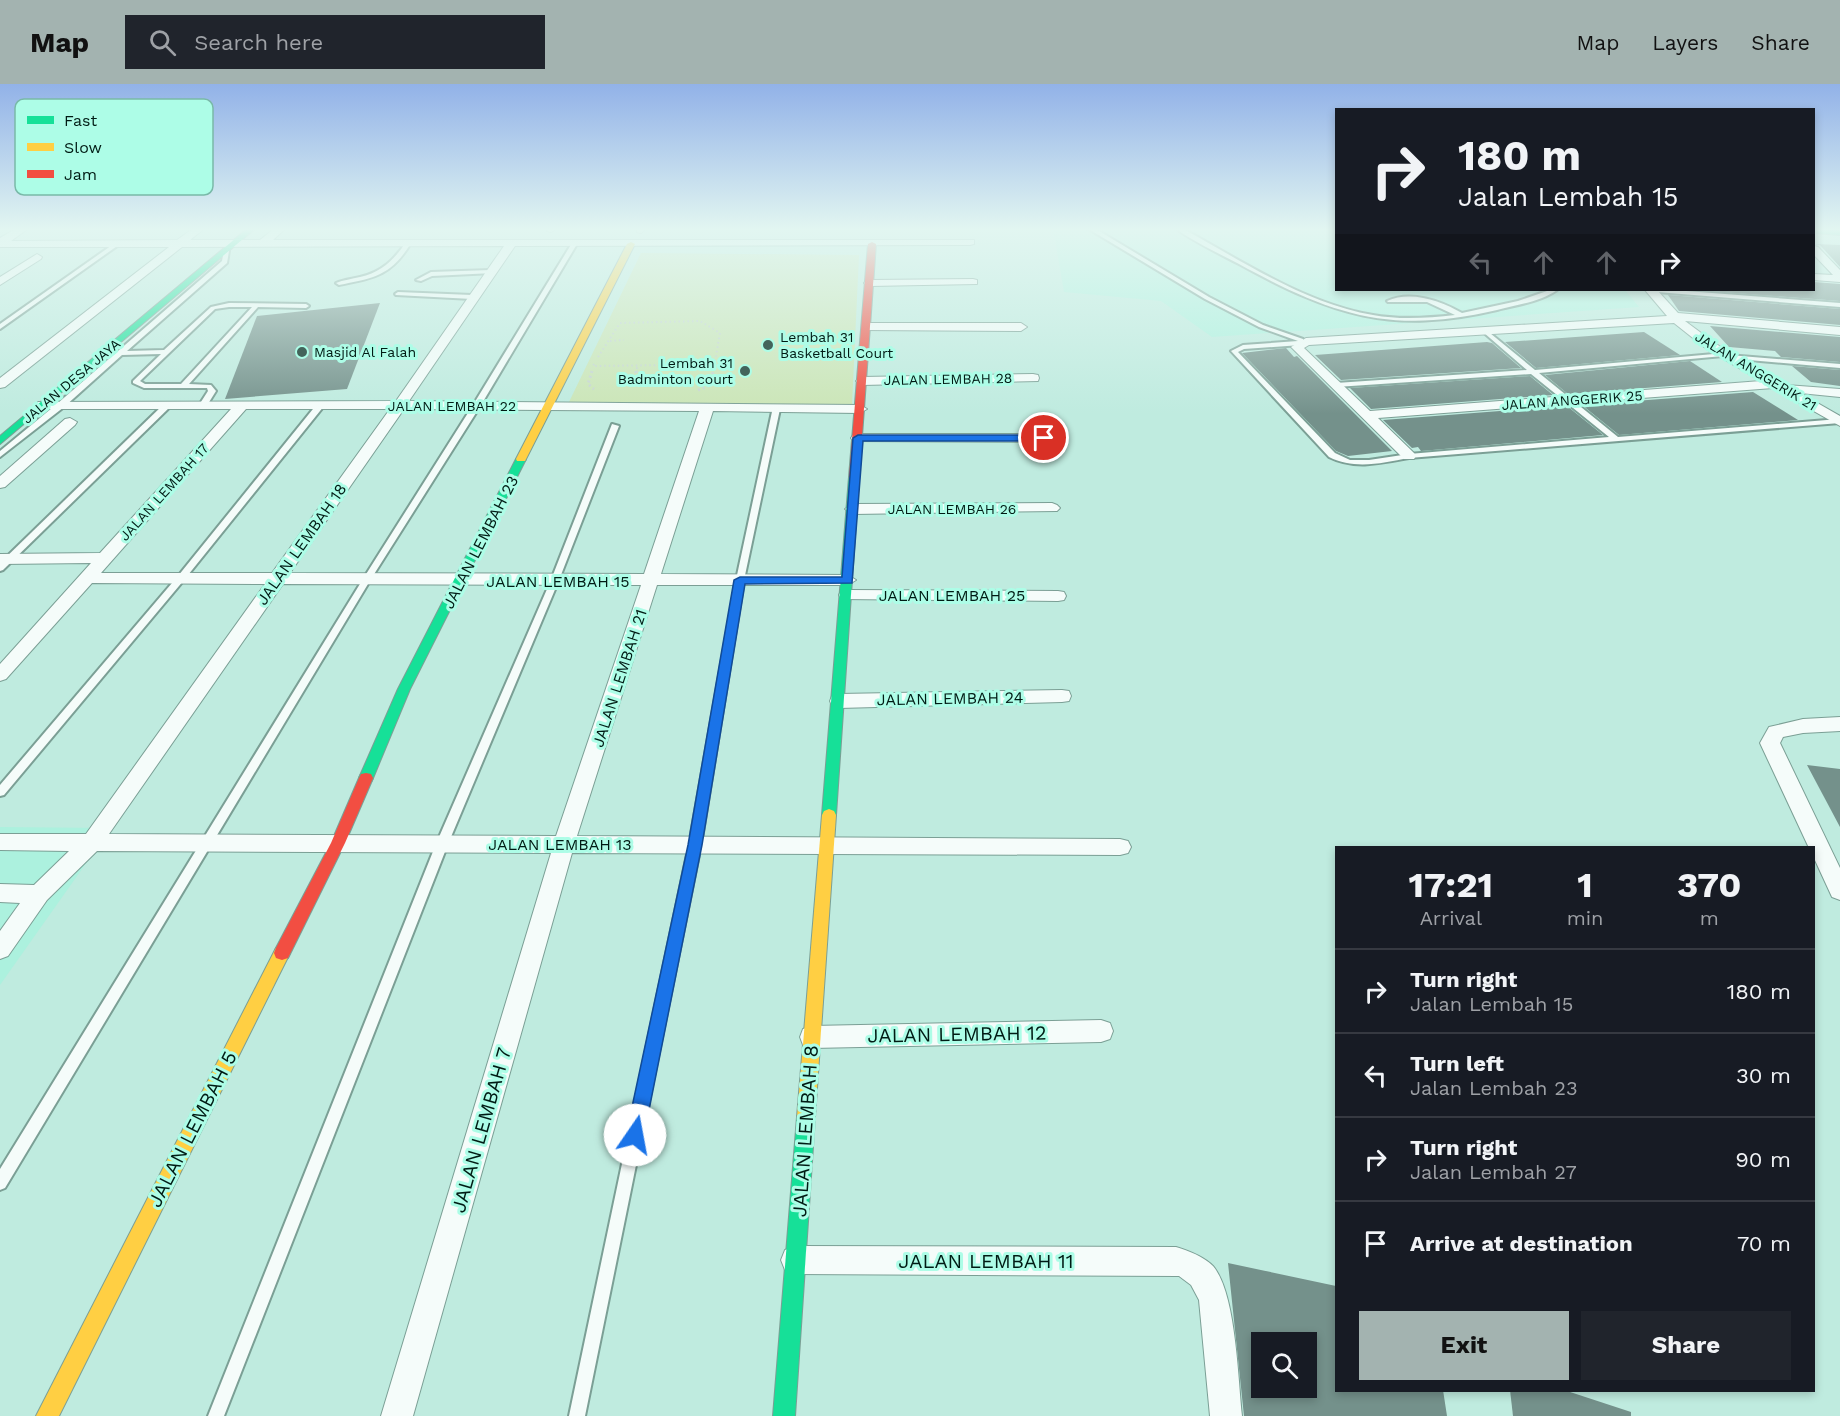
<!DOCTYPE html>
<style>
:root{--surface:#171b24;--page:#20242c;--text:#f1f3f6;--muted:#9ea1a6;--line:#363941;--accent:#a3b3b0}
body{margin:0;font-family:"Work Sans",sans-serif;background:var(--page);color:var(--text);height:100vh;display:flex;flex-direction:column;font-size:22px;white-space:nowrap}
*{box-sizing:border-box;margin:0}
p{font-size:20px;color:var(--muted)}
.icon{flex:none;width:33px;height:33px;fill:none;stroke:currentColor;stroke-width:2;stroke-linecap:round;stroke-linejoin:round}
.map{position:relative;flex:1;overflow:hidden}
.drawer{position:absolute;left:1335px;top:762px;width:480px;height:546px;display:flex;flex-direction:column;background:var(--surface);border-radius:0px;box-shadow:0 3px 9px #0003}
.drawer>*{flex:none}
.top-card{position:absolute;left:1335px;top:24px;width:480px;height:183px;border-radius:0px;box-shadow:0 3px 9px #0003;background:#171b24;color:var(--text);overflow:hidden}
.buttons{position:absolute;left:1251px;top:1248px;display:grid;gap:12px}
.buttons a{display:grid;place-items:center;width:66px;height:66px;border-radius:0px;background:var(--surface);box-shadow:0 3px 9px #0003;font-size:30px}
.pin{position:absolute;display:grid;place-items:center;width:51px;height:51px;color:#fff;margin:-26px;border:3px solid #fff;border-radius:50%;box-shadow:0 2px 6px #0007}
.me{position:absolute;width:66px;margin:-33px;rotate:12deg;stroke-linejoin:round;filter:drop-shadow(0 0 4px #0008)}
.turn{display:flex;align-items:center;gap:21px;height:126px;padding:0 24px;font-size:27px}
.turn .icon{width:78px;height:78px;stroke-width:2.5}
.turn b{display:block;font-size:42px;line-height:51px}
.lanes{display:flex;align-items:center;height:57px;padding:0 24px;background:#0003;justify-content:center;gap:30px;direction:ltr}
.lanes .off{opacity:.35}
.eta{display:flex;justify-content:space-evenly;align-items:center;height:102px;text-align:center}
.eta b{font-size:36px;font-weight:700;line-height:42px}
.primary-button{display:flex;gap:12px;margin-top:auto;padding:12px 24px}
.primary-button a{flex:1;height:69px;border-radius:0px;background:var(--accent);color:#111;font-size:24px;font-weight:700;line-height:69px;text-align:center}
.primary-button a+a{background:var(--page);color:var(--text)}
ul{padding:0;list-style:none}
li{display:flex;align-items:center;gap:18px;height:84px;padding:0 24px;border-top:2px solid var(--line)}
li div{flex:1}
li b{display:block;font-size:22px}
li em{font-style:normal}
header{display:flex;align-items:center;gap:36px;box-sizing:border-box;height:84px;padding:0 30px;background:var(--accent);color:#111}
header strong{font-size:28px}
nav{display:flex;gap:33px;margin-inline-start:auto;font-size:21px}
.search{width:420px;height:54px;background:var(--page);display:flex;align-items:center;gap:15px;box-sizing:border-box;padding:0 21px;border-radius:0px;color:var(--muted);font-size:22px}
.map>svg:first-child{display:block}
.built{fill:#acf1de}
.green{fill:#cbe5b6}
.building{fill:#74918b;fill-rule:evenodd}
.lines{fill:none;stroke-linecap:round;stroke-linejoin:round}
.lane-casing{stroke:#7b9f95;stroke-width:4}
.street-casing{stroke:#7b9f95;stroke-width:2}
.fast-casing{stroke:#7b9f95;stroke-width:2}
.slow-casing{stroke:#7b9f95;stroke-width:2}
.jam-casing{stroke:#7b9f95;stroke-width:2}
.path-far1{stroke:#c8d5d1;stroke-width:2;stroke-dasharray:1.5 3;stroke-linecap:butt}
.path{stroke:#c8d5d1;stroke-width:3;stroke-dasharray:2 3;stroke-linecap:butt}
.lane{fill:#f5fcfa;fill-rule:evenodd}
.street{fill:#f5fcfa;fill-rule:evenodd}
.fast{fill:#16e098;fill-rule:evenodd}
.slow{fill:#ffcf43;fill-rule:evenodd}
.jam{fill:#f24e42;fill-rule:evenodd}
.route{fill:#1a73e8;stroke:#114b97;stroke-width:1.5}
.poi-dot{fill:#43645b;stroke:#adfde7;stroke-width:2}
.labels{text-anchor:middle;stroke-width:6;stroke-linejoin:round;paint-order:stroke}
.far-poi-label{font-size:14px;fill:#001b14;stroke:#adfde7;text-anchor:start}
.far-street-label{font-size:14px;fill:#001b14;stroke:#adfde7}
.street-label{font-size:16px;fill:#001b14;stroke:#adfde7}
.near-street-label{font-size:20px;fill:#001b14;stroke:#adfde7}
.key{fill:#adfde7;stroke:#79b9a8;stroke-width:1.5}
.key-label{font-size:16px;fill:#001b14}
</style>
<header>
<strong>Map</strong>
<div class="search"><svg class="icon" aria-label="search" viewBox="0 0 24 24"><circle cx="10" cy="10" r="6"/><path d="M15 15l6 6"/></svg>Search here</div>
<nav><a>Map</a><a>Layers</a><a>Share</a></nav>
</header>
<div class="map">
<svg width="1840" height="1332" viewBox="0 0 1840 1332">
<rect width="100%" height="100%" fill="#bfebdf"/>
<g class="built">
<path d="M1053,144h283v62h289l14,17 -427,30 -51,-36 -97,-9z"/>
<path d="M0,743l111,1 -111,157z"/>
</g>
<path class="green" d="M641,169l218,2 -7,150 -283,-3z"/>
<g class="building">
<path d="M1815,160l25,1v22l-20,-22z"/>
<path d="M1814,198l26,2v17l-144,-11h118z"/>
<path d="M1668,211l172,14v16l-161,-14z"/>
<path d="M380,219l-33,86 -122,10 32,-83z"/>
<path d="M1710,242l130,11v25l-59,-5 -6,-6 -46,-4z"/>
<path d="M1644,248l36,23 -144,13 -31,-26z"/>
<path d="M1487,258l5,1 29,25 -180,12 -26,-25z"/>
<path d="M1286,264l8,9 3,-1 95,95 -44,5 -12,-5 -94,-98z"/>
<path d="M1690,277l32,21 -154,12 -23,-19z"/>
<path d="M1792,282l48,4v16l-29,-4z"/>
<path d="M1530,292l23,19 -182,14 -21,-21z"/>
<path d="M1753,308l45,28 -179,15 -37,-30z"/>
<path d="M1567,322l36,29 -182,16 -3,-4 -6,1 -29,-28z"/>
<path d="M1807,681l33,4v58z"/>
<path d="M1228,1179l108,23v104h107l4,26h-203zM1262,1258h44v46h-44z"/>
<path d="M1510,1306h54l67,22v4h-118z"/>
</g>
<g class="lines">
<defs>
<g id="lane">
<path d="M1087,144h7l115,69 54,28 40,14 1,4 -3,2 -57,4 -6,3 97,101 15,7h19l40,-6 200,-17 -78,-63 -195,13 -3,-2 3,-2 191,-13 -44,-38 -1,-1 3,-2 50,41 190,-17v2l-2,1 -184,17 79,64 221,-18 1,4 -431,35c-27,5 -54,12 -80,-1l-98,-106 12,-6 55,-4 -39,-14 -54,-28z"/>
<path d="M1175,144h7c58,32 124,76 191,87 27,5 55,3 82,0l-28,-13h-39l-1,-1c24,-11 54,0 75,12l56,-12 32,-11h7c-17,12 -41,15 -60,20 -106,25 -165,5 -258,-46 -21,-11 -45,-22 -64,-36z"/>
<path d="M406,158l5,1c-20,33 -37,35 -72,42l-3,-2c7,-3 16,-4 24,-6 22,-5 34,-17 46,-35z"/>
<path d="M115,159l5,1 -120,85v-5z"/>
<path d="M572,159l5,1 -96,161 -110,174 -366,609 -5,2v-21l363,-590 110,-174z"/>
<path d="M224,166l5,1 -2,12 -100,88 37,-1 47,-43 18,-4 77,1 3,2 -3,2 -48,-1 -69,77 22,1 5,6 -10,16 -7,-2 9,-14 -1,-3h-63l-11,-5v-2l28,-27 -39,1 -58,52 -64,50v-6l58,-48 164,-142zM229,223h23l-71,77h-36l-5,-3 75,-72z"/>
<path d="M491,186l2,1v2l-61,3 -11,5 -5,-1 15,-8z"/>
<path d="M1654,206h19l167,13v4l-183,-15z"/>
<path d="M398,208l74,3 3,2 -3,2 -76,-4 -1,-1z"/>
<path d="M1728,271l112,9v4l-114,-10 -1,-1z"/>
<path d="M165,319l7,2 -169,165 -3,1v-8z"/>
<path d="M317,320l7,2 -140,174 -180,215 -4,1v-11l178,-209z"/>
<path d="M773,323l7,2 -36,171 -43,265 -116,571h-16l120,-571 47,-265z"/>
<path d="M612,340l7,2 -60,154 -111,264 -224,572h-16l228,-572 115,-264z"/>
</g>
<g id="street">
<path d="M17,144h12l-18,13 166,-1 17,-12h11l-15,12h70l15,-12h11l-13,12h701v4l-4,1 -455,1 -106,155 451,4 7,4 -7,4 -147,-2 -52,163 187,1 8,5 -8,5h-191l-80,251 543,3 8,2 3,6 -3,6 -8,2 -548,-2 -159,563h-32l170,-563 -454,-2 -50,49 -39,56 -8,3v-28l20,-28 -20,-1v-18l34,1 35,-34 -69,-1v-16h86l179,-250 -173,-1 -86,96 -6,2v-17l91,-101 -91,1v-10l100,-1 131,-144h-188l-7,-4 2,-3 358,-1 108,-155 -322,1 -177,140 -5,1v-10l169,-131h-169v-9zM246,325h144l-118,164h-171zM404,325l295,2 -55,163 -354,-1zM283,500l358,1 -85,251 -447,-2z"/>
<path d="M547,144h10l-6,4 -4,-1z"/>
<path d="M637,144h10l-6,5 -4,-1z"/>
<path d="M1814,162l4,1 22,23v12l-26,-2v-6l19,1 -19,-20z"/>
<path d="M37,170l5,3 -1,2 -41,26v-8z"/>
<path d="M973,195l4,1v4l-107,2 -6,-3 6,-3z"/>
<path d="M1645,206h12l21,23 162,14v8l-155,-14 31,23 70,41 54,4v8l-40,-4 40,23v10l-67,-38 -395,30 36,35 2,3 -2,3h-10l-113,-112 15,-9 361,-22zM1674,239l34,27 53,31 -391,30 -66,-63 5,-3z"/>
<path d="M866,239h155l6,4 -6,4 -159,-1v-6z"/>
<path d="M1033,290l5,1 1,3 -1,3 -176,4 -6,-4 6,-4z"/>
<path d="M70,334l7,4 -2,3 -70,62 -5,1v-12l65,-57z"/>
<path d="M858,350h186l7,4 -7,4 -191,-1 -2,-3 2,-3z"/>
<path d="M1052,419l5,2 3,3 -3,3 -204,3 -8,-5 8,-5z"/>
<path d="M847,506l211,1 6,1 2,4 -2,4 -6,1 -217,-2 -2,-4 2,-4z"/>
<path d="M1062,606l7,1 2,5 -2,5 -7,1 -223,6 -7,-2 -2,-5 2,-5 7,-2z"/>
<path d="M1840,633v14l-37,2 -20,4 -3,6 60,125v32l-8,-3 -18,-39v-10h-5l-49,-105 9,-16 34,-8z"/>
<path d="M1101,936l9,3 3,8 -3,8 -9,3 -289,6 -9,-3 -3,-8 3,-8 9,-3z"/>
<path d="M795,1162l381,1c13,4 27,9 37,19 23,27 25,113 29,150h-32l-11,-116 -8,-15 -12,-9 -384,-2 -10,-4 -4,-10 4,-10z"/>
</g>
<g id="fast">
<path d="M248,144h8l-256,216v-8z"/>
<path d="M1814,145l26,2v4l-26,-2z"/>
<path d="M521,372l5,3 -116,230 -37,89 -2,4h-10l-2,-4 39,-89 118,-230z"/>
<path d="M854,390l5,3 -23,338 -2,4h-10l-2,-4 27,-338z"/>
<path d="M806,1024l6,3 3,6 -20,299h-22l24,-299 3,-6z"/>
</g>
<g id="slow">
<path d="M631,158l4,2 -109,215 -1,2h-8l-1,-2 111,-215z"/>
<path d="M829,725l5,2 2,4 -21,302 -3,6 -6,3 -6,-3 -3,-6 25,-302 2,-4z"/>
<path d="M282,862l6,2 2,5 -231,463h-23l240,-468z"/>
</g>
<g id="jam">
<path d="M872,158l4,2 -17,233 -5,3 -5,-3 19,-233z"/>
<path d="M366,689l5,1 2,4 -28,65 -57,115 -6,2 -6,-2 -2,-5 2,-5 55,-105 28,-65 2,-4z"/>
</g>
</defs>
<use href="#lane" class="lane-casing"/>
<use href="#street" class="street-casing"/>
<use href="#fast" class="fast-casing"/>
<use href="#slow" class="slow-casing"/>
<use href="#jam" class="jam-casing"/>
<g class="path-far1">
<path d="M610,257l14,-1"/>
<path d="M598,273l22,-34 80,-2 20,12 -7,40"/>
<path d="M594,280l-1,2 78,-1"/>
<path d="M635,289l3,-8"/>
</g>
<g class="path">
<path d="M592,287l-4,13 6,5"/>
<path d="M636,287l3,5"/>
<path d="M698,306l13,-5 2,-14"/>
</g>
<use href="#lane" class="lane"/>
<use href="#street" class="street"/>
<use href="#fast" class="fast"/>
<use href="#slow" class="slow"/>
<use href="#jam" class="jam"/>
</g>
<linearGradient id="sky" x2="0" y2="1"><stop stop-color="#92b2e8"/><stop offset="0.44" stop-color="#e2f6f1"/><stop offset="1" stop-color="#e2f6f1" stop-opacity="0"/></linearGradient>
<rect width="1840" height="330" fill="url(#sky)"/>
<path class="route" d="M858,351h186l4,3 -4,3h-181l-11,142 -107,1 -43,261 -58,290 -3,7 -6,2 -7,-2 -2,-7 62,-290 46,-265 6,-3h102l11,-139z"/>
<g class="poi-dot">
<circle cx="768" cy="261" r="6"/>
<circle cx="302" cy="268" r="6"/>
<circle cx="745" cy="287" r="6"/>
</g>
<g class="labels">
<g class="far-poi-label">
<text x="780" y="258">Lembah 31<tspan x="780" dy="16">Basketball Court</tspan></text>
<text x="314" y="273">Masjid Al Falah</text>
<text x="733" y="284" text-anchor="end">Lembah 31<tspan x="733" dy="16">Badminton court</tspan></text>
</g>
<g class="far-street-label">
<text transform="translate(1756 287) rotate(31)" y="5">JALAN ANGGERIK 21</text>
<text transform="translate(948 295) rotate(-1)" y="5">JALAN LEMBAH 28</text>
<text transform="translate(71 297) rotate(-40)" y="5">JALAN DESA JAYA</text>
<text transform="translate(1572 316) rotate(-4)" y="5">JALAN ANGGERIK 25</text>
<text x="452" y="327">JALAN LEMBAH 22</text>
<text transform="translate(164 408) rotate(-48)" y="5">JALAN LEMBAH 17</text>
<text x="952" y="430">JALAN LEMBAH 26</text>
</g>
<g class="street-label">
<text transform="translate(480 458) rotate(-63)" y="6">JALAN LEMBAH 23</text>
<text transform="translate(301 460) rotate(-55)" y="6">JALAN LEMBAH 18</text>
<text x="558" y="503">JALAN LEMBAH 15</text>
<text x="952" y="517">JALAN LEMBAH 25</text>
<text transform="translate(619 594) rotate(-72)" y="6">JALAN LEMBAH 21</text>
<text transform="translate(950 614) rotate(-1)" y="6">JALAN LEMBAH 24</text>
<text x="560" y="766">JALAN LEMBAH 13</text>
</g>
<g class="near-street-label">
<text transform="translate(957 950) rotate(-1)" y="7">JALAN LEMBAH 12</text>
<text transform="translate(192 1045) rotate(-63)" y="7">JALAN LEMBAH 5</text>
<text transform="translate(481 1046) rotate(-74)" y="7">JALAN LEMBAH 7</text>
<text transform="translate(805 1047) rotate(-86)" y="7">JALAN LEMBAH 8</text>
<text x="986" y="1184">JALAN LEMBAH 11</text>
</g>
</g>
<rect x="15" y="15" width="198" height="96" rx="9" class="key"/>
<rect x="27" y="32" width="27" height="8" fill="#16e098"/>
<rect x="27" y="59" width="27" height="8" fill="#ffcf43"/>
<rect x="27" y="86" width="27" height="8" fill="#f24e42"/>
<g class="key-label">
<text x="64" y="42">Fast</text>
<text x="64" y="69">Slow</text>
<text x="64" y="96">Jam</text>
</g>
</svg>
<div class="buttons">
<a><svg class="icon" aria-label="search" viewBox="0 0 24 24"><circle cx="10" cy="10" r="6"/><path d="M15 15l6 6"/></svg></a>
</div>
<div class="pin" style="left:1044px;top:354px;background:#d93025"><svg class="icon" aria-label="arrive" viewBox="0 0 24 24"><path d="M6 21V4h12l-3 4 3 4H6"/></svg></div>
<svg class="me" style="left:635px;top:1051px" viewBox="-20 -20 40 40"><circle r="19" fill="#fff"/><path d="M0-13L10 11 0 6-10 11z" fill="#1a73e8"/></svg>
<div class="top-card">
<div class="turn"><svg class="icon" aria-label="right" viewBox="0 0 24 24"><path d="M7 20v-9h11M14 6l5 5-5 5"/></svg><div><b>180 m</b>Jalan Lembah 15</div></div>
<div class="lanes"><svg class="icon off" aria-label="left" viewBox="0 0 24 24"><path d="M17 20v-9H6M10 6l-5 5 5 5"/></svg><svg class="icon off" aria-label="ahead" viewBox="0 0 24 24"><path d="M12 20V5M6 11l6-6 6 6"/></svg><svg class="icon off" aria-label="ahead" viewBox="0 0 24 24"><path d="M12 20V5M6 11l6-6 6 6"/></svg><svg class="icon" aria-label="right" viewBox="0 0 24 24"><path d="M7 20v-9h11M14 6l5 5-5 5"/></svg></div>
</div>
<section class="drawer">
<div class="eta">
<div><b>17:21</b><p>Arrival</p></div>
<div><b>1</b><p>min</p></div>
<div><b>370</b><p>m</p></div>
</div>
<ul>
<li><svg class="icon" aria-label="right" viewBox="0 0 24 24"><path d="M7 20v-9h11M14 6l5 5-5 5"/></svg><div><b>Turn right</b><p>Jalan Lembah 15</p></div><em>180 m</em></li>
<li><svg class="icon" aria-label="left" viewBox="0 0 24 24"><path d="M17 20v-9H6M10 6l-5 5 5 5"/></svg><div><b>Turn left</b><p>Jalan Lembah 23</p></div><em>30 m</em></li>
<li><svg class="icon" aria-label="right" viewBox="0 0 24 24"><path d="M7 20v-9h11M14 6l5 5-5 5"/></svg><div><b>Turn right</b><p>Jalan Lembah 27</p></div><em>90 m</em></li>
<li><svg class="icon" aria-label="arrive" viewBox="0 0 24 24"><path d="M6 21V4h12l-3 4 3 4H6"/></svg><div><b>Arrive at destination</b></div><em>70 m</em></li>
</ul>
<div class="primary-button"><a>Exit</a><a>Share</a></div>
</section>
</div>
